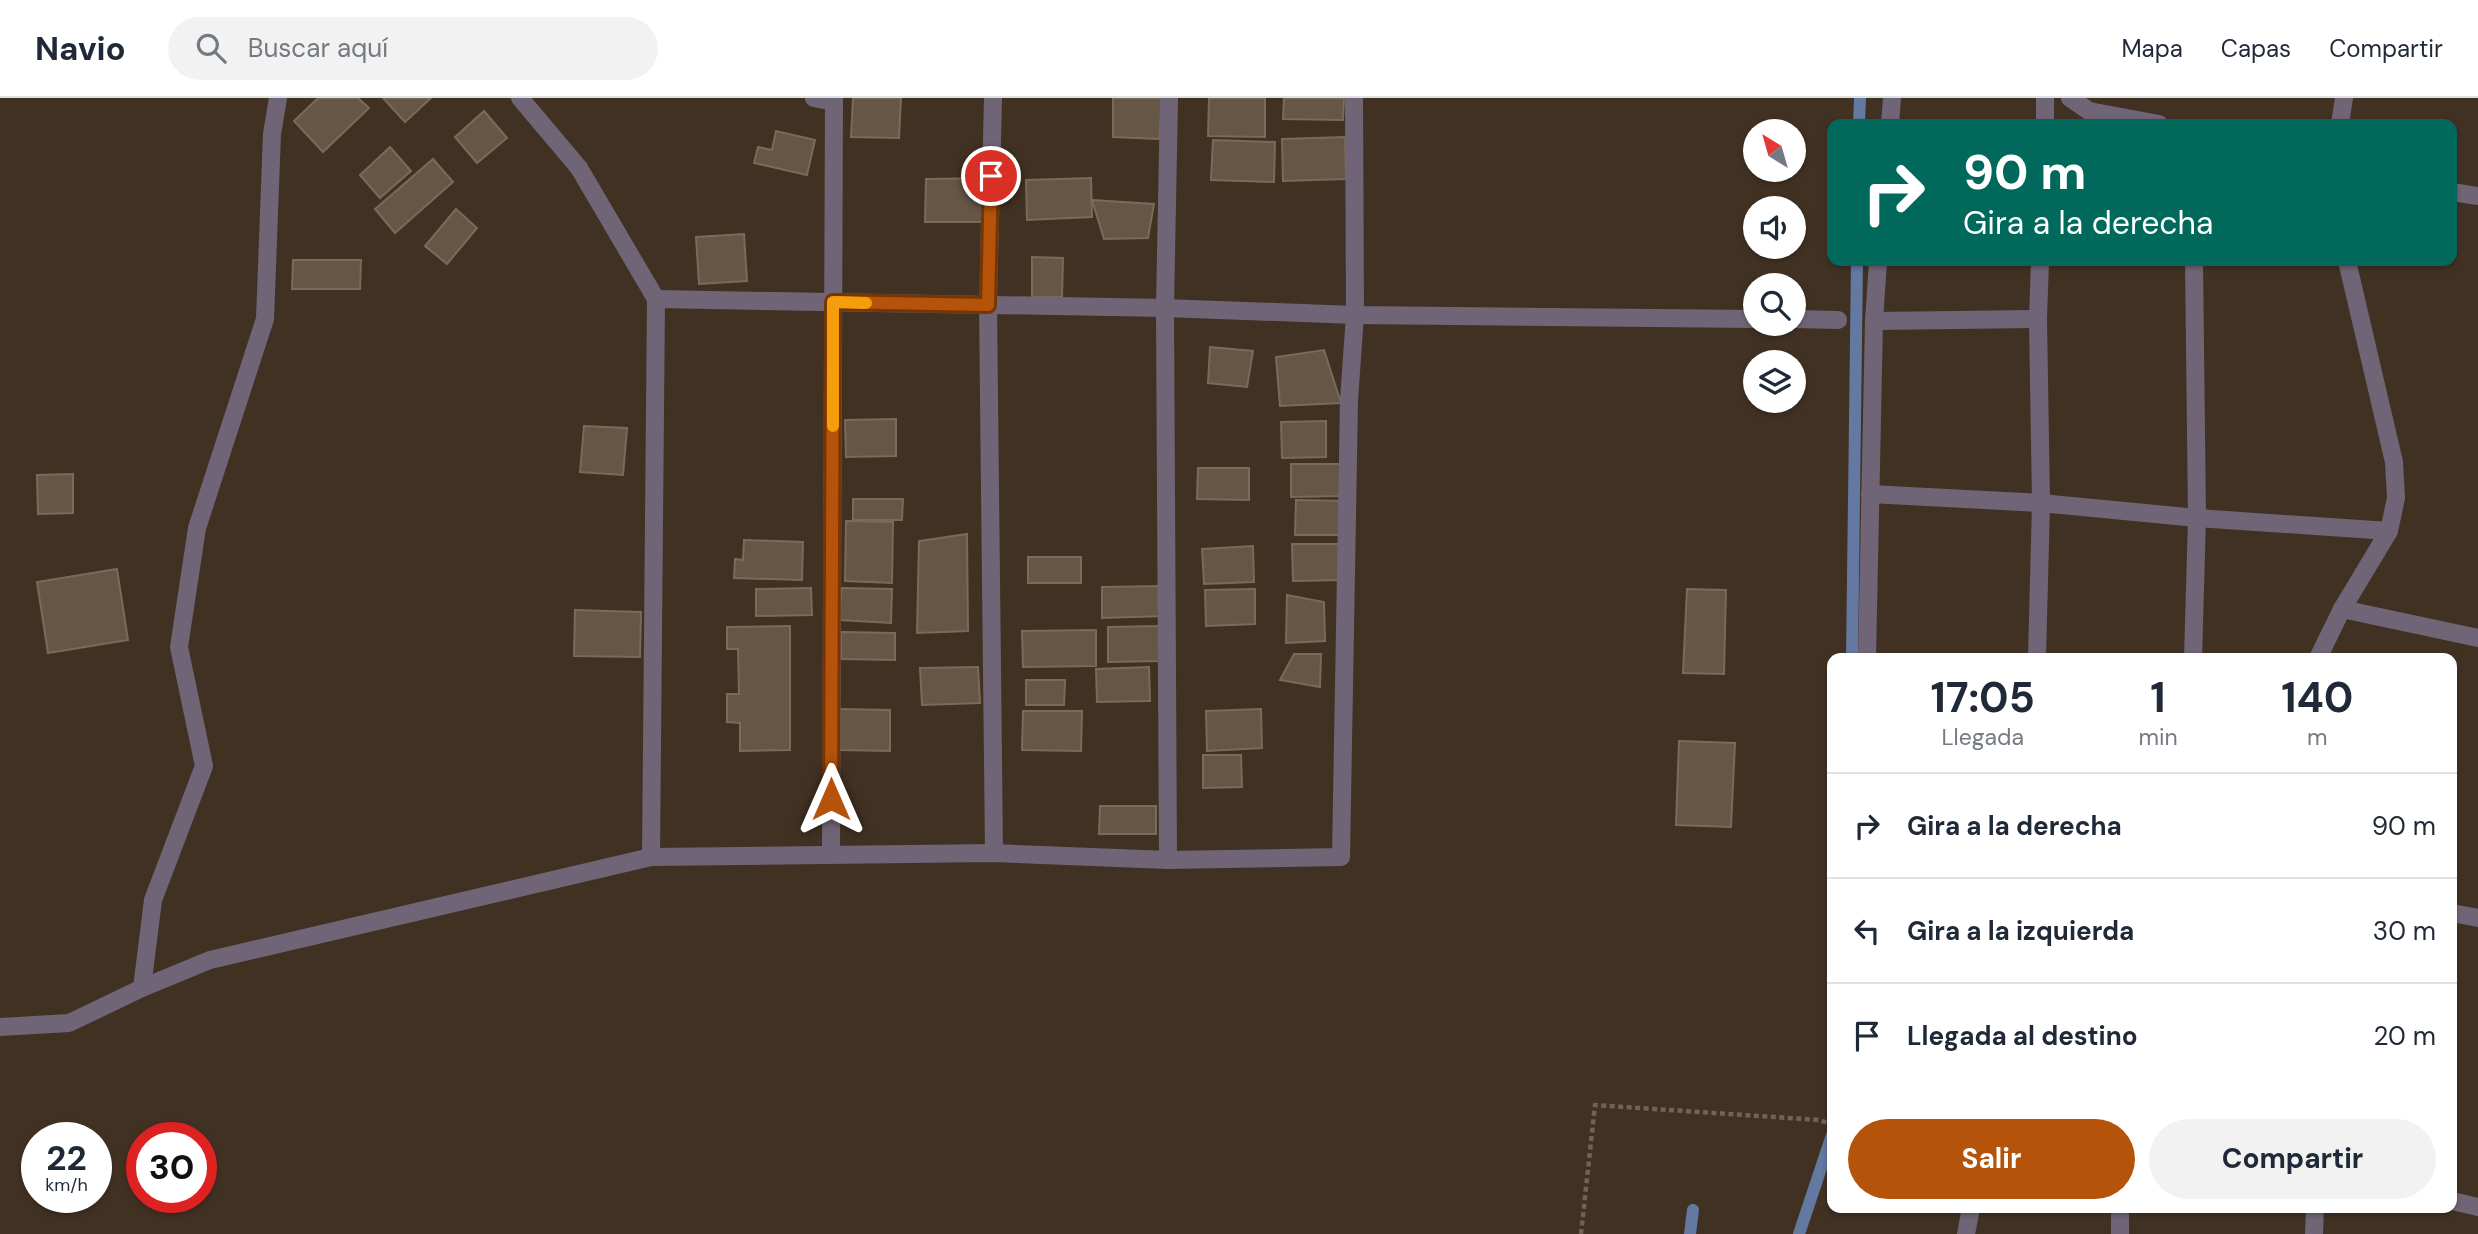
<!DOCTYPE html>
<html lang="es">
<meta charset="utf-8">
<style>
:root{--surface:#fff;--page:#f2f2f3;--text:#1f2937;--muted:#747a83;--line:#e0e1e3;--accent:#b45309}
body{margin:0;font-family:"DM Sans",sans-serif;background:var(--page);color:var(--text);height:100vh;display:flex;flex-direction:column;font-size:26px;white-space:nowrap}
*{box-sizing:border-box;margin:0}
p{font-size:23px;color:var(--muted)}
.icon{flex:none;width:38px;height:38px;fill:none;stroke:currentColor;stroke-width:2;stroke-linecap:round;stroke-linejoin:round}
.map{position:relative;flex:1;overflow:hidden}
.sheet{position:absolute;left:1827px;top:555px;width:630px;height:560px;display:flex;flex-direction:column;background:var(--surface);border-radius:14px;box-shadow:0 2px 5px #0004}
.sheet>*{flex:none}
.hud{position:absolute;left:1827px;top:21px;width:630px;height:147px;border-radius:14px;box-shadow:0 2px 5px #0004;background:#00695c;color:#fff;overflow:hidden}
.needle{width:46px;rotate:323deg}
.controls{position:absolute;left:1743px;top:21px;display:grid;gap:14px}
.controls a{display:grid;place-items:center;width:63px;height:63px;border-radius:50%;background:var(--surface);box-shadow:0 2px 5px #0004;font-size:35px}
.speed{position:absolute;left:21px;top:1024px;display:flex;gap:14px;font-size:35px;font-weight:700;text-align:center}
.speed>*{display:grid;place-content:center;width:91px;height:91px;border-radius:50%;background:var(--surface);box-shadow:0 2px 5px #0004;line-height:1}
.speed small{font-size:18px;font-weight:400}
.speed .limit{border:10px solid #d22;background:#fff;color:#111}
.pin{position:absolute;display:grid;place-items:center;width:60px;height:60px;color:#fff;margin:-30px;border:4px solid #fff;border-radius:50%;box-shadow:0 2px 7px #0007}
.me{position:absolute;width:77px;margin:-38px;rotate:0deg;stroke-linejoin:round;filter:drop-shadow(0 0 5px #0008)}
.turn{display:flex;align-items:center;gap:24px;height:147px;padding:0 21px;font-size:32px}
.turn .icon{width:91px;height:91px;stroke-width:2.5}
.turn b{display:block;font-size:49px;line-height:60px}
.eta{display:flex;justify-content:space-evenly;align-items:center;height:119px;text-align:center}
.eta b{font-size:42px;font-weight:700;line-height:49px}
.action{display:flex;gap:14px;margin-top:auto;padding:14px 21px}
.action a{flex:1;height:80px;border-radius:42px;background:var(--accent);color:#fff;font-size:28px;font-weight:700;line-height:80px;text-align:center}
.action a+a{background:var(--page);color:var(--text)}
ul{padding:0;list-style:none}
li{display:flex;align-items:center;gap:21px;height:105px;padding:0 21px;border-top:2px solid var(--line)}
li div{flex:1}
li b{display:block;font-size:26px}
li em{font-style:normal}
header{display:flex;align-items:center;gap:42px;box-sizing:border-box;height:98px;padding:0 35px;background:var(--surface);border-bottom:2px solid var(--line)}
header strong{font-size:33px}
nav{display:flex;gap:38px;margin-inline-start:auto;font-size:24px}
.search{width:490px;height:63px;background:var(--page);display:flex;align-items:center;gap:18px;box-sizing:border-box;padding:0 24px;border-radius:38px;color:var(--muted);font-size:26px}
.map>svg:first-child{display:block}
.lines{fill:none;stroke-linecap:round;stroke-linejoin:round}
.stream{stroke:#6479a1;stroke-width:12}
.building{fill:#665646;stroke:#7b6a5a;stroke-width:2}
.path{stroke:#706256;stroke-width:4.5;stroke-dasharray:5 3.5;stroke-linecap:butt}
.minor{stroke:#706576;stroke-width:18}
.route-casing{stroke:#753606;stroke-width:18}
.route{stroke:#b45309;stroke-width:12}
.slow{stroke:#f59e0b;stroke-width:12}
</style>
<header>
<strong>Navio</strong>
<div class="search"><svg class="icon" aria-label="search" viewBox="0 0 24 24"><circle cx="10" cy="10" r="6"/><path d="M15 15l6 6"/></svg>Buscar aquí</div>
<nav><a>Mapa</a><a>Capas</a><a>Compartir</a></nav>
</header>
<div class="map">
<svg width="2478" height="1136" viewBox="0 0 2478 1136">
<rect width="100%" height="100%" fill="#413123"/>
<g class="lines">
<g class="stream">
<path d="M1859,26l1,-26"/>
<path d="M1852,560l5,-397"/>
<path d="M1690,1136l3,-24"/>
<path d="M1799,1136l33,-99"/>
</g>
</g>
<g class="building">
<path d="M318,0h40l11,10 -46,44 -29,-31z"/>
<path d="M383,0h48l-26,24z"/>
<path d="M853,0h48l-2,40 -48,-1z"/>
<path d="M1113,0h50l-4,41 -46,-2z"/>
<path d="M1209,0h56v39l-57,-1z"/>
<path d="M1284,0h60l-1,22 -60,-1z"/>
<path d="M484,13l23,27 -30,25 -22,-26z"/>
<path d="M776,33l39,9 -8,35 -53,-12 4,-16 14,3z"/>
<path d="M1345,39l1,42 -63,2 -1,-42z"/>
<path d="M1213,42l62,2 -1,40 -63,-2z"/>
<path d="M390,49l21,24 -31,27 -20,-23z"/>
<path d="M433,61l20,23 -58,51 -20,-24z"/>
<path d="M988,80v44h-63l1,-43z"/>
<path d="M1091,80l1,39 -65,3 -1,-40z"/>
<path d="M1092,102l62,4 -6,34 -44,1z"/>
<path d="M456,111l21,19 -30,36 -22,-18z"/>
<path d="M744,136l3,47 -48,3 -3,-47z"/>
<path d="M1032,159l31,1 -1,39h-30z"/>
<path d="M293,162h68l-1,29h-68z"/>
<path d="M1210,249l43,4 -6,36 -39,-4z"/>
<path d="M1324,252l17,53 -61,3 -4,-49z"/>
<path d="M896,321v37l-50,1 -1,-37z"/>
<path d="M1326,323v36l-44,1 -1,-36z"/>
<path d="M584,328l43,2 -4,47 -43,-3z"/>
<path d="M1291,366h50v32l-50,1z"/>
<path d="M1198,370h51v32l-52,-1z"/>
<path d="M73,376v39l-35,1 -1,-39z"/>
<path d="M853,401h50l-1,21h-49z"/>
<path d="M1296,402l49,1v34h-50z"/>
<path d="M846,423l47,1 -1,61 -47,-2z"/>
<path d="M967,436l1,97 -51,2 2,-92z"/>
<path d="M744,442l59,2 -1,38 -68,-2 1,-19 8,1z"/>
<path d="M1292,446h51v36l-50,1z"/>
<path d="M1253,448l1,36 -50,2 -2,-35z"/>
<rect x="1028" y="459" width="53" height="26"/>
<path d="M117,471l11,71 -80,13 -11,-71z"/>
<path d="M1164,488l1,30 -63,2v-31z"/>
<path d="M811,490l1,27 -56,1v-27z"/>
<path d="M841,490l51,1 -1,34 -51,-3z"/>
<path d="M1255,491v35l-49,2 -1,-36z"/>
<path d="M1687,491l39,1 -2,84 -41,-1z"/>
<path d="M1287,497l37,7 1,39 -39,2z"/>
<path d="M575,512l66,2 -1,45 -66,-1z"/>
<path d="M790,528v124l-50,1v-28l-13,-1v-28h12l-1,-45h-11v-22z"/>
<path d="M1159,528l1,35 -52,1v-35z"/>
<path d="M1096,532v36l-73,1 -1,-36z"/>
<path d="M841,534l54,1v27l-54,-1z"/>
<path d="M1294,556h27l-1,33 -40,-7z"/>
<path d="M978,569l2,36 -58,2 -2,-37z"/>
<path d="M1149,569l1,34 -53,1 -1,-33z"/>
<path d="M1026,582h39l-1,25h-38z"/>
<path d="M839,611l51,1v41l-52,-1z"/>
<path d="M1261,611l1,39 -55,3 -1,-40z"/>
<path d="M1023,613h59l-1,40 -59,-1z"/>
<path d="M1679,643l56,2 -4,84 -55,-2z"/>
<path d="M1203,657h38l1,32 -39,1z"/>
<path d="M1100,708h56v28h-57z"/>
</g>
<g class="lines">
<path class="path" d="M1581,1136l14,-129 224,15 13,4"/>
<g class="minor">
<path d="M520,0l59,70 77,131 -5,558"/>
<path d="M814,0l20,4"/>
<path d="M993,0l-5,207 6,548"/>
<path d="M2070,0l19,13 70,13"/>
<path d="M1890,26l2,-26"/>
<path d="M2045,26v-26"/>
<path d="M2340,26l4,-26"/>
<path d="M2452,94l26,4"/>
<path d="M656,201l509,9 190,7 400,4"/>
<path d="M1794,221l44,1"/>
<path d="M1874,223l164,-2"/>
<path d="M1870,396l171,9 156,15 192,13"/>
<path d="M2342,511l136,29"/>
<path d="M1867,560l7,-337 4,-60"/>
<path d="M2037,560l4,-155 -3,-184 2,-58"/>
<path d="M2193,560l4,-140 -3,-257"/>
<path d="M2318,560l24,-49 47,-78 7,-33 -2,-36 -47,-201"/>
<path d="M831,756l3,-756"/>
<path d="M1168,762l-3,-552 4,-210"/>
<path d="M2452,815l26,5"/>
<path d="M142,890l11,-88 51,-134 -25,-119 18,-119 68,-209 7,-185 6,-36"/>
<path d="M0,929l69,-4 73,-35 68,-28 441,-103 343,-4 174,7 173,-3 8,-457 6,-85 -1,-217"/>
<path d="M2452,1103l26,6"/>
<path d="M2120,1110v26"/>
<path d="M1966,1136l5,-26"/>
<path d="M2314,1136l1,-26"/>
</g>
</g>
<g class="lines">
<defs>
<path id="route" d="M831,701l2,-497 155,3 3,-129"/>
</defs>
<use href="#route" class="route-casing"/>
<use href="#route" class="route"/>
<path class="slow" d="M833,328v-124l33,1"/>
</g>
</svg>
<div class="controls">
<a><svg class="needle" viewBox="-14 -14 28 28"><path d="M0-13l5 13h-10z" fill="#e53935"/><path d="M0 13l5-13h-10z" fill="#747a83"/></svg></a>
<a><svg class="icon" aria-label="sound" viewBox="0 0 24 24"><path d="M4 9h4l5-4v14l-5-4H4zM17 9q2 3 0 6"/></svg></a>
<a><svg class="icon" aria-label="search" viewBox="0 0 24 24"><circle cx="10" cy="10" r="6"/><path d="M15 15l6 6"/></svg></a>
<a><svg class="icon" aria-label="layers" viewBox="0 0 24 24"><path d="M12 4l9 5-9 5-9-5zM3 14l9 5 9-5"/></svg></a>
</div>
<div class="speed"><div>22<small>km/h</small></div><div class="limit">30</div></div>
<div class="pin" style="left:991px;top:78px;background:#d93025"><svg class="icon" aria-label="arrive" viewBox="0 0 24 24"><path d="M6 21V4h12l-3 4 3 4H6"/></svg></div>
<svg class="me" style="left:831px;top:701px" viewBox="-20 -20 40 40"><path d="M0-17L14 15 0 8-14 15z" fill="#b45309" stroke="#fff" stroke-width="4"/></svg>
<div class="hud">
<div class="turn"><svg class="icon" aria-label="right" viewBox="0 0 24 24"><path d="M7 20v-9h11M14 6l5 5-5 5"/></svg><div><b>90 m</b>Gira a la derecha</div></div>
</div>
<section class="sheet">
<div class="eta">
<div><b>17:05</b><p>Llegada</p></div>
<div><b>1</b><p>min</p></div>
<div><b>140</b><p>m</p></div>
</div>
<ul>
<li><svg class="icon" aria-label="right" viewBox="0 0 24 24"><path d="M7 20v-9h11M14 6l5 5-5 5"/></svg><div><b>Gira a la derecha</b></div><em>90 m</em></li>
<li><svg class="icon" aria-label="left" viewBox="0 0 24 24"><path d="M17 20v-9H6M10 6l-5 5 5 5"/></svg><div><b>Gira a la izquierda</b></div><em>30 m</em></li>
<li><svg class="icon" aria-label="arrive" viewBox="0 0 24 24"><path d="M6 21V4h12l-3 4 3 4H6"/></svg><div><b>Llegada al destino</b></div><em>20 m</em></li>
</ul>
<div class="action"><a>Salir</a><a>Compartir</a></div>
</section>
</div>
